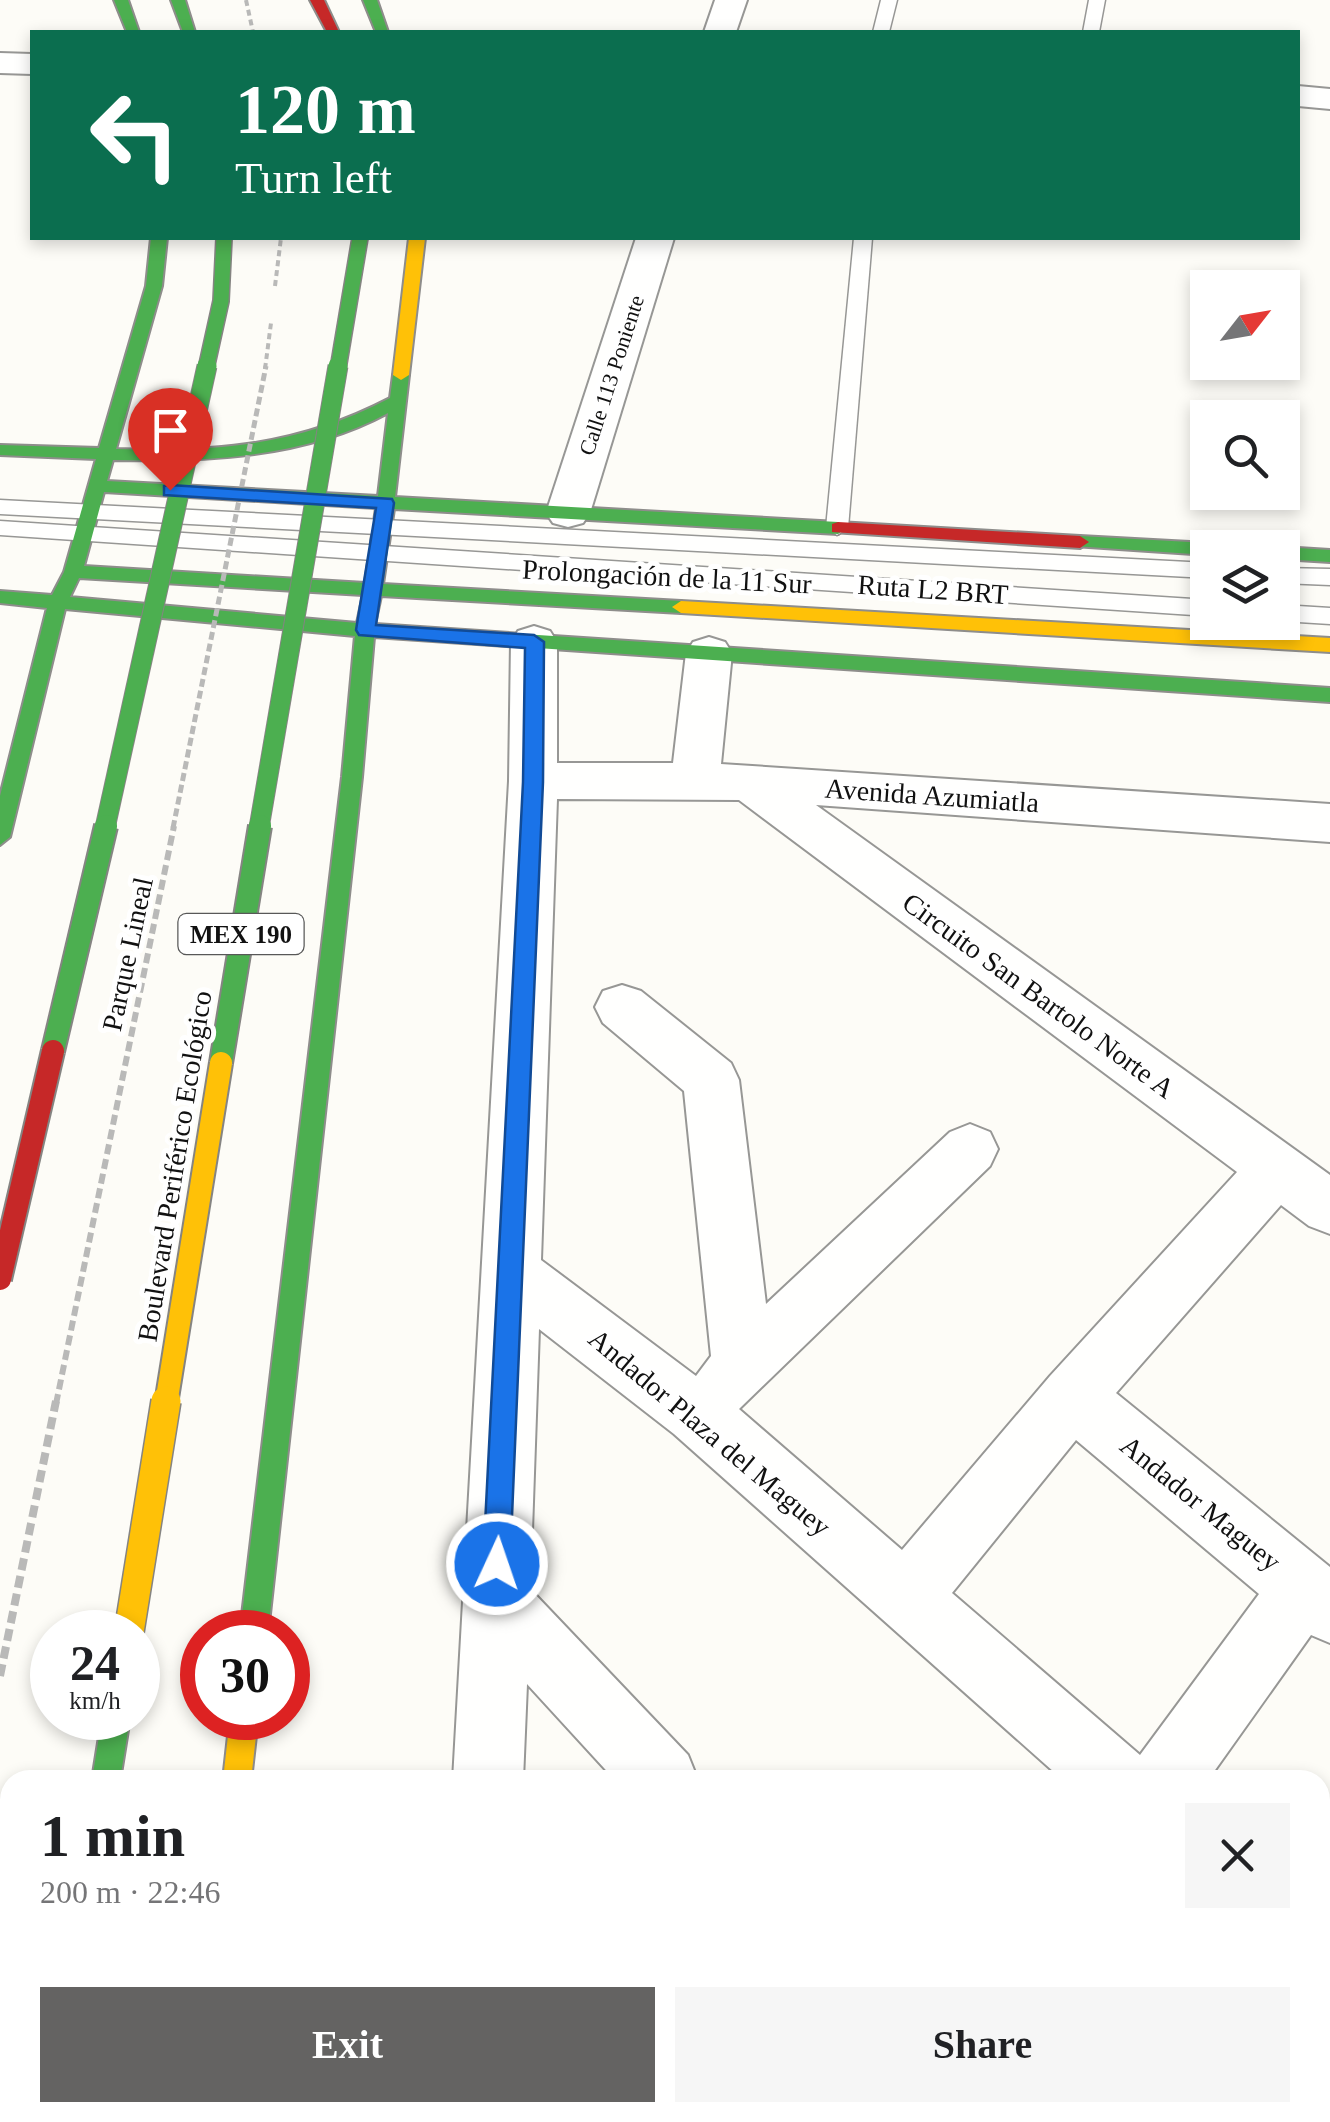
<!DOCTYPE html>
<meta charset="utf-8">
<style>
:root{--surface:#fff;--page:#f6f6f6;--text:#202124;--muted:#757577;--accent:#646362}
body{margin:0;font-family:"Times New Roman",serif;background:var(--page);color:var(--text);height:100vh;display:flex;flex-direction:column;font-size:38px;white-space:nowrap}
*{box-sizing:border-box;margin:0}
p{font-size:32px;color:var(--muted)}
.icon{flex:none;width:55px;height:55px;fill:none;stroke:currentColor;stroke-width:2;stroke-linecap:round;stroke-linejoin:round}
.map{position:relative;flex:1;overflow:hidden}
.details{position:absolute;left:0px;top:1770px;width:1330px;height:352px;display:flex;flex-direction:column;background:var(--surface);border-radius:30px 30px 0 0;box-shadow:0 5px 15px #0003}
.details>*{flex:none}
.guide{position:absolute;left:30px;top:30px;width:1270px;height:210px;border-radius:0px;box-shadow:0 5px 15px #0003;background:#0b6e4f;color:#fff;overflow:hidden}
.needle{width:65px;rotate:59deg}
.buttons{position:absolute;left:1190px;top:270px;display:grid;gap:20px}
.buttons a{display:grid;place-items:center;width:110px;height:110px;border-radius:0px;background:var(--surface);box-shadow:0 5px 15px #0003;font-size:50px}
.speed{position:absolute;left:30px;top:1610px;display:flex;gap:20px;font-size:50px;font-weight:700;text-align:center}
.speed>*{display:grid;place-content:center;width:130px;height:130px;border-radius:50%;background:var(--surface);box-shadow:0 5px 15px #0003;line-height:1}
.speed small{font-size:25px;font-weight:400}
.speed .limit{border:15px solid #d22;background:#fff;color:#111}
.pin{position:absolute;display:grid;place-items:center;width:85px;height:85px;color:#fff;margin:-102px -42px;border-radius:50% 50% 50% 0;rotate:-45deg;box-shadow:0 0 10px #0007}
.pin .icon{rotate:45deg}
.me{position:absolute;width:110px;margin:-55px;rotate:3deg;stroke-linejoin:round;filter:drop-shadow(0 0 8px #0008)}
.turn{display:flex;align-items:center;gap:35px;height:210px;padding:0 40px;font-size:45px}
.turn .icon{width:130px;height:130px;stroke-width:2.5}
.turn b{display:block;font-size:70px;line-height:85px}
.round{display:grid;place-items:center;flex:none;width:105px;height:105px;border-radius:0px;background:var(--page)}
.head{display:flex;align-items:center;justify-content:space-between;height:170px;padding:0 40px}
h1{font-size:60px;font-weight:700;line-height:75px}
.action{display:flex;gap:20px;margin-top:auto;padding:20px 40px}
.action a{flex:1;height:115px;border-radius:0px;background:var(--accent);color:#fff;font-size:40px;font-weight:700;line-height:115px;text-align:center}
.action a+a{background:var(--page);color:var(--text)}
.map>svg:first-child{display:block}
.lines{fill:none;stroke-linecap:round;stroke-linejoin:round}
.lane-casing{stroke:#979795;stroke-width:3}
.street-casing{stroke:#979795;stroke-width:4}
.fast-casing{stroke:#8e8d8b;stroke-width:4}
.slow-casing{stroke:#8e8d8b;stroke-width:4}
.jam-casing{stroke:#8e8d8b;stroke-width:4}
.path{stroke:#b9b9b8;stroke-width:4;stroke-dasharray:6 4;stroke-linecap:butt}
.lane{fill:#fffffe;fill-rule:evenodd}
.street{fill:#fffffe;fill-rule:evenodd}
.fast{fill:#4caf50;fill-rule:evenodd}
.slow{fill:#ffc107;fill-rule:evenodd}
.jam{fill:#c62828;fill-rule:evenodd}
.fast-bridge-far2-casing{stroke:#858482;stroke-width:18;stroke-linecap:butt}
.fast-bridge-far1-casing{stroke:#858482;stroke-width:21;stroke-linecap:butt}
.fast-bridge-casing{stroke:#858482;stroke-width:26;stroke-linecap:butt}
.slow-bridge-far1-casing{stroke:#858482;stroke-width:26;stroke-linecap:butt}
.slow-bridge-casing{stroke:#858482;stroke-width:32;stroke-linecap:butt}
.jam-bridge-casing{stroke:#858482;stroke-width:26;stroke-linecap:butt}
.path-bridge-far3{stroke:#b9b9b8;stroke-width:4;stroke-dasharray:6 4;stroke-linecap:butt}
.path-bridge-far2{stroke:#b9b9b8;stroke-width:5;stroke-dasharray:8 4;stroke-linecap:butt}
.path-bridge-far1{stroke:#b9b9b8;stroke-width:6;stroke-dasharray:10 5;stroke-linecap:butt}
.path-bridge{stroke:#b9b9b8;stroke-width:8;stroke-dasharray:12 6;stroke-linecap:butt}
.fast-bridge-far2{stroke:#4caf50;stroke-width:15}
.fast-bridge-far1{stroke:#4caf50;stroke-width:19}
.fast-bridge{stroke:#4caf50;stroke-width:22}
.slow-bridge-far1{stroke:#ffc107;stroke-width:22}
.slow-bridge{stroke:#ffc107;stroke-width:29}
.jam-bridge{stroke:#c62828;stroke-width:22}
.route{fill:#1a73e8;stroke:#114b97;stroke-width:2.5}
.labels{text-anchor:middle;stroke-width:10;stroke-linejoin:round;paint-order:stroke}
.far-street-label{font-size:22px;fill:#111;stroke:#fff}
.shield{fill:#fff;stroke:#585858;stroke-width:2.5}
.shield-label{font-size:25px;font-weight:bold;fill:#111}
.street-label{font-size:28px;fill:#111;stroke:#fff}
</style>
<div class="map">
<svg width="1330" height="2122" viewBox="0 0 1330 2122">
<rect width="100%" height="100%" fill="#fdfcf7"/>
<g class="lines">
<defs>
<g id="lane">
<path d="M881,0h16l-8,32h-16z"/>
<path d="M1089,0h16l-6,32h-16z"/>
<path d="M854,238h18l-24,290 -11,7 -11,-7z"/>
<path d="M0,500l1208,63v15l-1208,-64z"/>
<path d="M0,521l1208,79v16l-1208,-81z"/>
<path d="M1282,568l48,1v16l-48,-2z"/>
<path d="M1282,605l48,3v16l-48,-3z"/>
</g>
<g id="street">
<path d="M715,0h32l-11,32h-32z"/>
<path d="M0,53l32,1v20l-32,-1z"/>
<path d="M1298,86l32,3v20l-32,-3z"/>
<path d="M636,238h38l-84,275 -7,10 -15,4 -15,-4 -7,-10z"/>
<path d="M534,626l16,5 7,11v121h116l13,-110 7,-11 16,-5 16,5 7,11 -11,111 609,40v38l-514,-37 514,370v59l-21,-8 -28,-21 -165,188 214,174v76l-19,-8 -103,145h-145l-389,-346 -135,-105 -9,260 158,166 10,25h-83l-88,-96 -4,96h-70l56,-999 2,-139 7,-11zM557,799l182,1 498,372 -187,204 -148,174 -163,-141 251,-243 8,-17 -8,-17 -20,-8 -20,8 -184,172 -27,-224 -8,-17 -90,-72 -19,-6 -19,6 -8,16 8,16 81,68 27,265 -15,20 -155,-116zM1076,1440l183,154 -119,161 -188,-162z"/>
<path d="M1330,2078v44h-42l4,-10h28v-30z"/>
<rect x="435" y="2112" width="78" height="10"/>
<path d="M938,2112h84l4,10h-84z"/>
</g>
<g id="fast">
<path d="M114,0h14l11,32h-12z"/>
<path d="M171,0h14l10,32h-12z"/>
<path d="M363,0h14l11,32h-12z"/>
<path d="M151,238h16l-5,48 -46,163c102,3 182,-3 274,-51l3,-23 8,-5 8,5 -14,122 443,25 9,6 -9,6 -444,-25 -11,75 298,17 9,6 -9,6 -300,-17 -6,28 955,64v14l-956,-65 -12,140 -94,855h-28l102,-855 13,-141 -290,-27 -55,228 -10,8v-49l47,-188 -47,-5v-12l52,4 12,-23 32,-113 -96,-4v-10l99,3 47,-162zM388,413l-10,83 -271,-15 6,-21c93,2 192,-2 275,-47zM104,492l272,16 -11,75 -281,-17zM79,578l284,17 -6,28 -287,-26z"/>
<path d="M1080,536l128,7 8,5h-8v7l-134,-9v-8z"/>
<path d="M1282,547l48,3v12l-48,-3z"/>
<path d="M102,1718h28l-10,62h-28z"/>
<path d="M36,2112h32l-1,10h-32z"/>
<path d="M183,2112h32l-1,10h-32z"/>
</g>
<g id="slow">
<path d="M409,238h16l-16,137 -8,5 -8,-5z"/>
<path d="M681,601l649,37v14l-649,-39 -9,-6z"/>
<path d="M230,1718h28l-7,62h-28z"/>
</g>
<g id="jam">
<path d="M310,0h14l15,32h-12z"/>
<path d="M838,522l242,14 9,6 -9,6 -248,-16v-8z"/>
</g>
</defs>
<use href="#lane" class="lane-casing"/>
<use href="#street" class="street-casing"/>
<use href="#fast" class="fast-casing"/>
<use href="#slow" class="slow-casing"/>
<use href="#jam" class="jam-casing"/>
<path class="path" d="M246,0l7,32"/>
<use href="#lane" class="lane"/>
<use href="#street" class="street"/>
<use href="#fast" class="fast"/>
<use href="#slow" class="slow"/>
<use href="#jam" class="jam"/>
<defs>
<g id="fast-bridge-far2">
<path d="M206,369l15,-68 3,-63"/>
<path d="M338,369l22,-131"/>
</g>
<g id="fast-bridge-far1">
<path d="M105,828l102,-462"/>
<path d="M259,828l79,-462"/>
</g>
<g id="fast-bridge">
<path d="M53,1051l53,-225"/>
<path d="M221,1063l39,-237"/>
</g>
<path id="slow-bridge-far1" d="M166,1404l55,-341"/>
<path id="slow-bridge" d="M129,1632l37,-231"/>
<path id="jam-bridge" d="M0,1279l53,-228"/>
</defs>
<use href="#fast-bridge-far2" class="fast-bridge-far2-casing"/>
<use href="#fast-bridge-far1" class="fast-bridge-far1-casing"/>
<use href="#fast-bridge" class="fast-bridge-casing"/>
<use href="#slow-bridge-far1" class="slow-bridge-far1-casing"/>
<use href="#slow-bridge" class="slow-bridge-casing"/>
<use href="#jam-bridge" class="jam-bridge-casing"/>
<g class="path-bridge-far3">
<path d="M275,286l6,-48"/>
<path d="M265,369l6,-46"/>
</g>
<path class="path-bridge-far2" d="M173,828l93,-462"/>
<path class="path-bridge-far1" d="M56,1404l118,-578"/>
<path class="path-bridge" d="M0,1676l56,-275"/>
<use href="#fast-bridge-far2" class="fast-bridge-far2"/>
<use href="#fast-bridge-far1" class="fast-bridge-far1"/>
<use href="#fast-bridge" class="fast-bridge"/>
<use href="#slow-bridge-far1" class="slow-bridge-far1"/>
<use href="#slow-bridge" class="slow-bridge"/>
<use href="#jam-bridge" class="jam-bridge"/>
</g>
<path class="route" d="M170,485l222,14 2,4 -18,122 158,10 10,7 -1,140 -33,782 -4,10 -9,4 -10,-4 -4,-10 40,-782 2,-134 -166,-13 -3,-5 20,-122 -212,-13v-9z"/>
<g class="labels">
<g class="far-street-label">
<text transform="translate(611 375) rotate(-72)" y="8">Calle 113 Poniente</text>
</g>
<rect class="shield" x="178.5" y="914" width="125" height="40" rx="8"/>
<g class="shield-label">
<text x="241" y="943">MEX 190</text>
</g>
<g class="street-label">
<text transform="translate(667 576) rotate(3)" y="10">Prolongación de la 11 Sur</text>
<text transform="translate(933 589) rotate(4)" y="10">Ruta L2 BRT</text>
<text transform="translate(932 795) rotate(4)" y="10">Avenida Azumiatla</text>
<text transform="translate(127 954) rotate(-78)" y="10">Parque Lineal</text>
<text transform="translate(1039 995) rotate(36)" y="10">Circuito San Bartolo Norte A</text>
<text transform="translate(174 1166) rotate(-81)" y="10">Boulevard Periférico Ecológico</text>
<text transform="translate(710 1432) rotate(40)" y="10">Andador Plaza del Maguey</text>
<text transform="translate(1201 1503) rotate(39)" y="10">Andador Maguey</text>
</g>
</g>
</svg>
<div class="buttons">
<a><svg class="needle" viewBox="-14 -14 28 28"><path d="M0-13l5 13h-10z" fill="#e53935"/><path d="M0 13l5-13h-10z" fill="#757577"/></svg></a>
<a><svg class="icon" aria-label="search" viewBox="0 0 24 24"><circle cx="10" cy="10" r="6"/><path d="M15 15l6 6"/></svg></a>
<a><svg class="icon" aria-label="layers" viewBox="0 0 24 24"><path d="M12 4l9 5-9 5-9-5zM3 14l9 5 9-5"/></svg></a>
</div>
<div class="speed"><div>24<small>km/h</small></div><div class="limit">30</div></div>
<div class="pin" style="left:170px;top:490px;background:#d93025"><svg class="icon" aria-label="arrive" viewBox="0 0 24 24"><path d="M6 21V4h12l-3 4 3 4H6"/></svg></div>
<svg class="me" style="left:497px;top:1564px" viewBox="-20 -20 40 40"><circle r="17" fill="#1a73e8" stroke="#fff" stroke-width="3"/><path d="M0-11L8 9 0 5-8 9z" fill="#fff"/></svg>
<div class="guide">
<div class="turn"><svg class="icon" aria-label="left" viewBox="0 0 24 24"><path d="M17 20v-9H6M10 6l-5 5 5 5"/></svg><div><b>120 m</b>Turn left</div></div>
</div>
<section class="details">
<div class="head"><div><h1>1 min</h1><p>200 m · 22:46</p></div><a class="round"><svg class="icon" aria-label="close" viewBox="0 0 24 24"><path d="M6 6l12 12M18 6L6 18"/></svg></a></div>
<div class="action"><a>Exit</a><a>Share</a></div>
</section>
</div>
